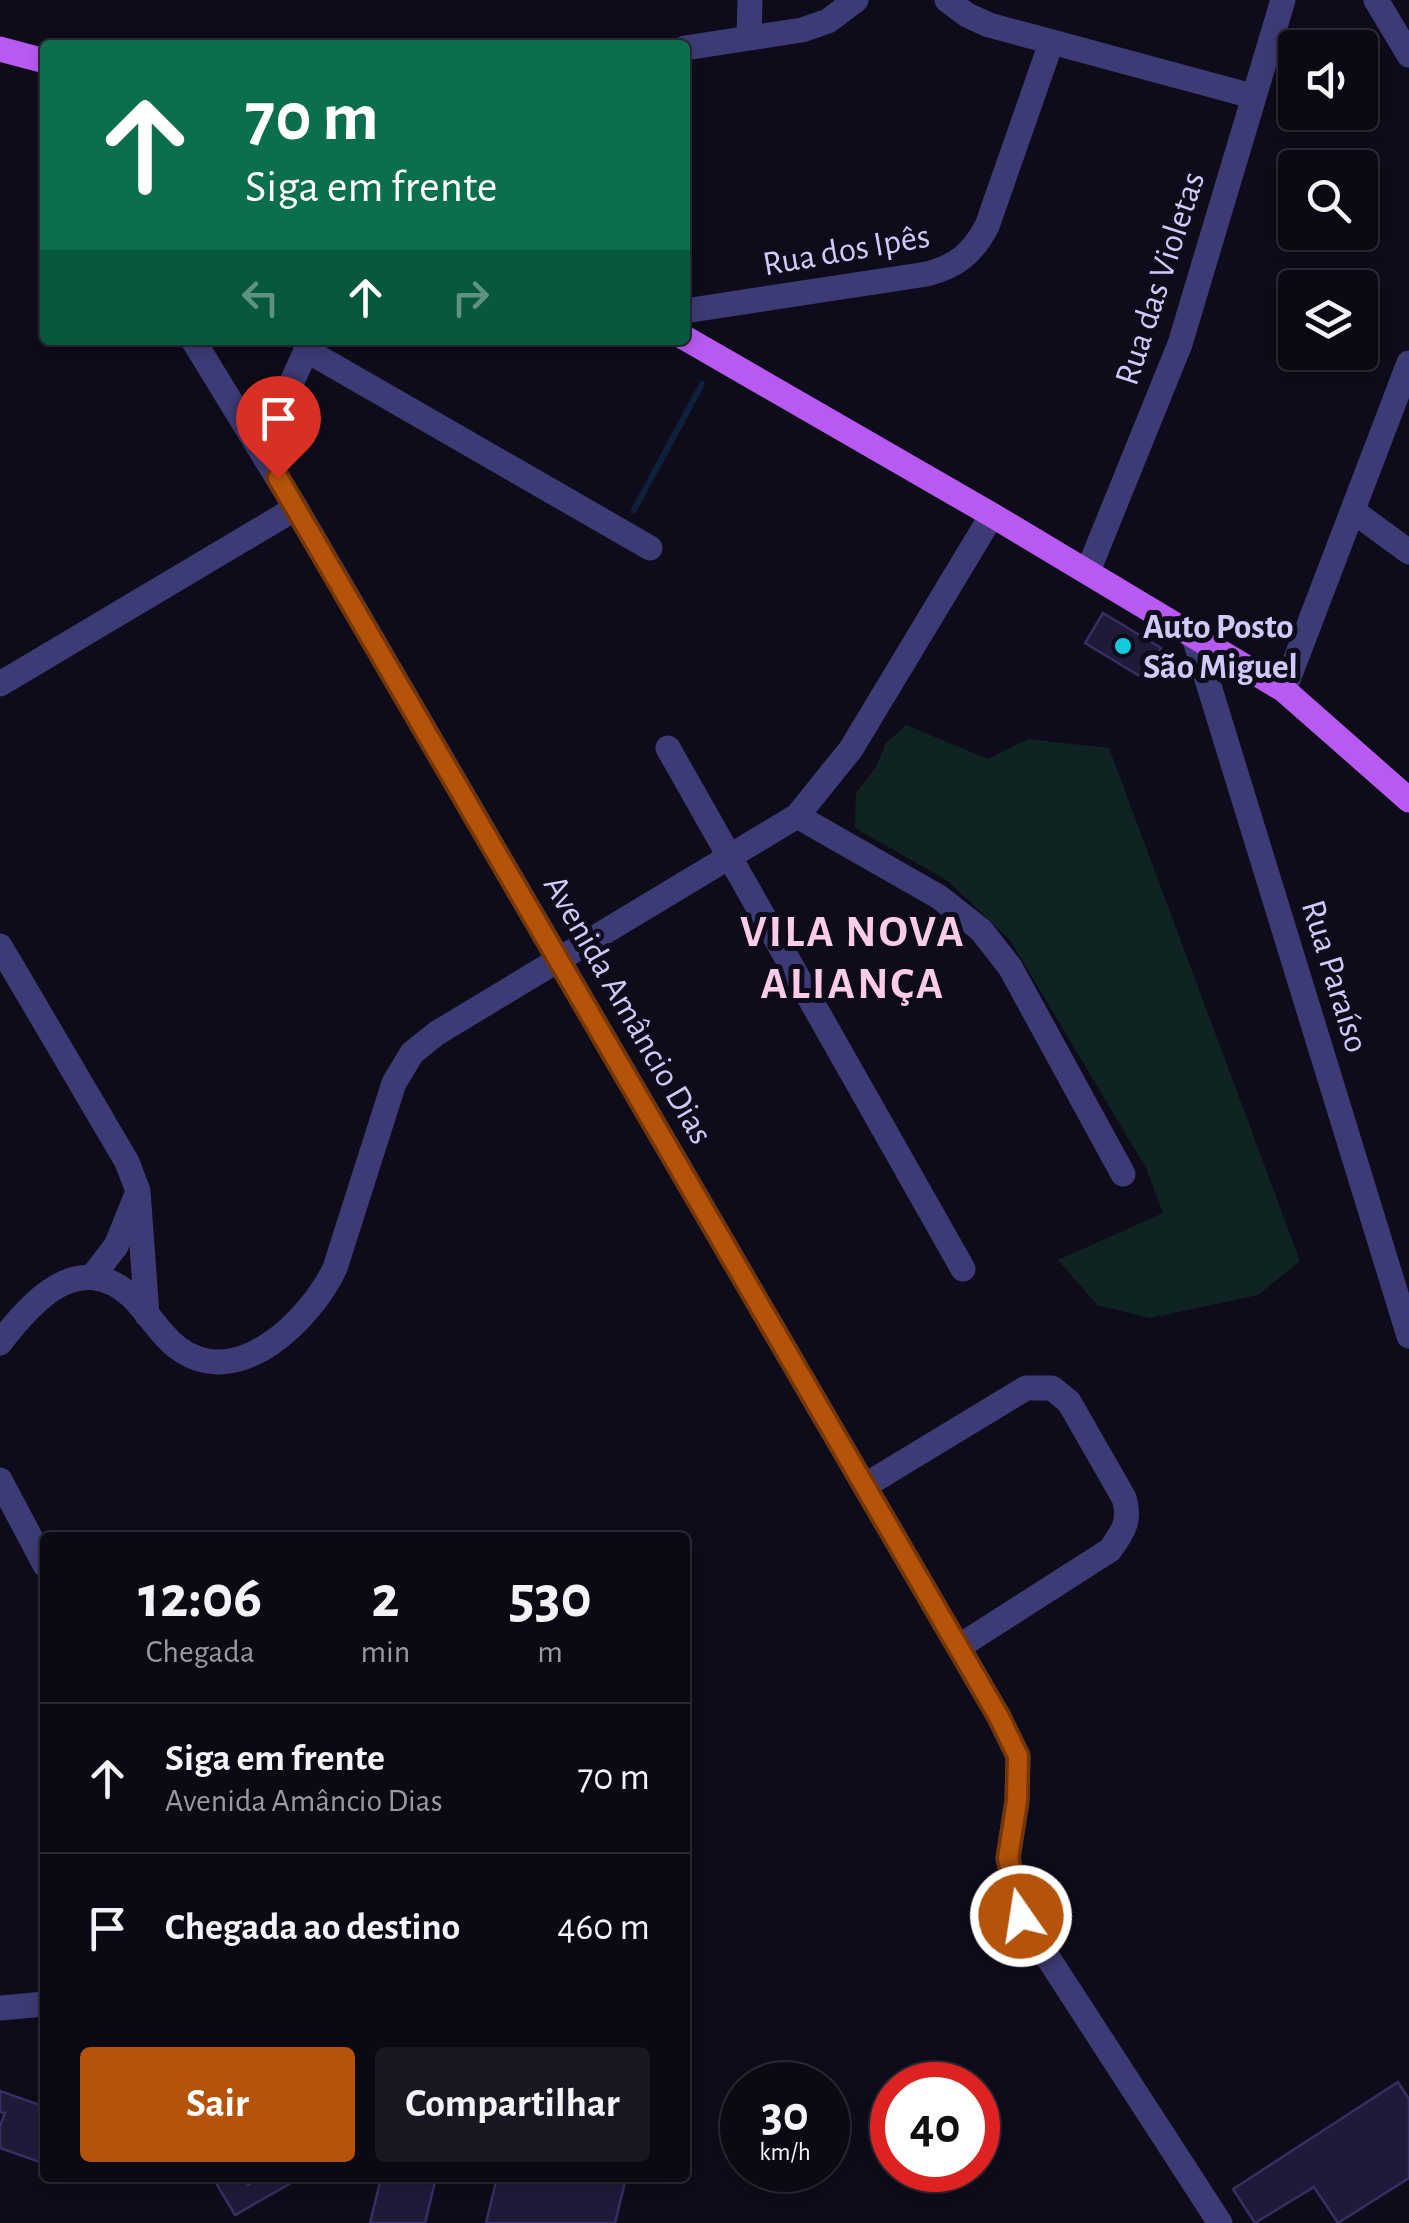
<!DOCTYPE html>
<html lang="pt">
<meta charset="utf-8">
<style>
:root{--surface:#0a0914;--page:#181722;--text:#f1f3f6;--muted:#999aa0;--line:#2a2a34;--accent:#b45309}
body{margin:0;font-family:"Alegreya Sans",sans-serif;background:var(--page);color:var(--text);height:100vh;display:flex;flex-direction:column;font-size:38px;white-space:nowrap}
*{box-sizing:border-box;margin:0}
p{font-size:32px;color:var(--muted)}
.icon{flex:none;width:55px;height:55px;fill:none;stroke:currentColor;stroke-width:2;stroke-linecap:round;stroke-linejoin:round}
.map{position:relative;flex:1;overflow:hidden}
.side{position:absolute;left:40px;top:1532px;width:650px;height:650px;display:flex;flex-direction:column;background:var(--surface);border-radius:10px;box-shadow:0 5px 15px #0003,0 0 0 2px var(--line)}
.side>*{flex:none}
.banner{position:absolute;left:40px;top:40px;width:650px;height:305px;border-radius:10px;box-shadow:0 5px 15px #0003,0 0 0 2px var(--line);background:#0b6e4f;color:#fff;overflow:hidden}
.fabs{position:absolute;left:1278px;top:30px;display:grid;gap:20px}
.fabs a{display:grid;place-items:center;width:100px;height:100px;border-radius:10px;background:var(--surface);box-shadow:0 5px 15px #0003,0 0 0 2px var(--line);font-size:50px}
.speed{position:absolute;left:720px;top:2062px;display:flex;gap:20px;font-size:50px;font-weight:700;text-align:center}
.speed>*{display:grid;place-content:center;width:130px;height:130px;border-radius:50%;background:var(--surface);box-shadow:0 5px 15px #0003,0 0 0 2px var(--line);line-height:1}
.speed small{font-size:25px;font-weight:400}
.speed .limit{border:15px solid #d22;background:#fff;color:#111}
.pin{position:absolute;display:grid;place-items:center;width:85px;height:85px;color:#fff;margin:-102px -42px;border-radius:50% 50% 50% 0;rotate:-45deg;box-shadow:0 0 10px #0007}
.pin .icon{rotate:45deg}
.me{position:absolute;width:110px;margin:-55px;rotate:347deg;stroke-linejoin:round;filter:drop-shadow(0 0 8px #0008)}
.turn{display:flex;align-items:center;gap:35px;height:210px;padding:0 40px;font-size:45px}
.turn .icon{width:130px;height:130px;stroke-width:2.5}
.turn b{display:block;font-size:70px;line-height:85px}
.lanes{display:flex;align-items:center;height:95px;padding:0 40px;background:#0003;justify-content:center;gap:50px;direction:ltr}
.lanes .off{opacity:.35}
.eta{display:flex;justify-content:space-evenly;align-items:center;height:170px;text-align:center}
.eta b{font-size:60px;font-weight:600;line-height:70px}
.action{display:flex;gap:20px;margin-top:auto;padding:20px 40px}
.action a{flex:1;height:115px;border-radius:10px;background:var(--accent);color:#fff;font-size:40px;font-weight:600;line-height:115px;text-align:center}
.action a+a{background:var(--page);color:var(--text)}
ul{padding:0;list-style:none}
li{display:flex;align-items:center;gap:30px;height:150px;padding:0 40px;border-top:2px solid var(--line)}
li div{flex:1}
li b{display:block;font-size:38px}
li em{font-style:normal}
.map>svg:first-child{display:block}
.green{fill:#102323}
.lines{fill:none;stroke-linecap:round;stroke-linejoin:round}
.stream{stroke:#0f203b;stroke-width:6}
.building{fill:#201a39;stroke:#382e63;stroke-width:2.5}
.minor{stroke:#3d3b75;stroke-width:25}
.major{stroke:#b85af1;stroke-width:25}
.route-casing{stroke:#753606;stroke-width:25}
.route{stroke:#b45309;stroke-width:18}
.poi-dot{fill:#13cadd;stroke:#0e0c1a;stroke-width:4}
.labels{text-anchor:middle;stroke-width:10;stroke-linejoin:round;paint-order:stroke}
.street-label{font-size:35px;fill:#cfcafa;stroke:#0e0c1a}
.poi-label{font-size:35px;font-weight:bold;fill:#cfcafa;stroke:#0e0c1a;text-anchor:start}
.district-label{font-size:45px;font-weight:bold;letter-spacing:2.5px;fill:#fbcbea;stroke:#0e0c1a}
</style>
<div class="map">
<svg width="1409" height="2223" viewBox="0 0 1409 2223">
<rect width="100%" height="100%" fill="#0e0c1a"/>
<path class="green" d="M906,725l82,34 40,-20 81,9 191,513 -42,34 -108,23 -53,-13 -39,-45 105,-47 -17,-45 -136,-228 -62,-59 -93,-53 1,-35 20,-26 10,-24z"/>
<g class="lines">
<path class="stream" d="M634,510l68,-126"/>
</g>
<g class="building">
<path d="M1103,613l58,35 -18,30 -58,-35z"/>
<path d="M1398,2082l11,17v79l-71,45 -24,-36 -59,36 -22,-34z"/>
<path d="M0,2091l45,16v57l-45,-16v-22l5,-13 -5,-1z"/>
<path d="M213,2178h31l4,7 13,-7h39l-65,37z"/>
<path d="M381,2178h33l21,4 -10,41h-55z"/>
<path d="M497,2178h55l17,4 1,-4h56l-11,45h-129z"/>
</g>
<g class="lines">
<g class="minor">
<path d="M947,0l20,15 22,10 263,71"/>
<path d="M1376,0l33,55"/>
<path d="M749,36l1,-36"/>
<path d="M685,48l117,-18 26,-9 28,-21"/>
<path d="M685,311l242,-37c30,-8 45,-20 60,-48l64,-183"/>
<path d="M193,340l103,168 703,1209 19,39 -1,45 -9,57 13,58 199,307"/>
<path d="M306,350l344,198"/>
<path d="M261,449l50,-109"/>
<path d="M1353,511l56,41"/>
<path d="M1088,571l92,-227 103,-344"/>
<path d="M1194,637l215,699"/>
<path d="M0,684l296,-176"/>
<path d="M1284,690l125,-327"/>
<path d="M668,748l295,521"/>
<path d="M797,816l142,81 42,33 29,37 113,207"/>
<path d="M0,946l127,216 11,29 9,124"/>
<path d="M92,1277l24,-31 19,-47"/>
<path d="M0,1343c32,-42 78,-94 131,-47 17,16 28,38 47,52 60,45 133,-29 157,-80l59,-185 18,-30 25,-20 360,-217 54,-67 141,-234"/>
<path d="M0,1480l45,85"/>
<path d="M866,1485l160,-97h26l17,14 55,96c7,22 -1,34 -14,52l-150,96"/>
<path d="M0,2008l45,-4"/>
</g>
<g class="major">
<path d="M0,49l45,12"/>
<path d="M685,338l307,177 292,175 125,110"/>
</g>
</g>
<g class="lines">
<defs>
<path id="route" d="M278,478l721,1239 19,39 -1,45 -9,57 13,58"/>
</defs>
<use href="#route" class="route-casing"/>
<use href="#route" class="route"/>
</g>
<circle class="poi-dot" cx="1123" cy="646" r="10"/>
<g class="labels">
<g class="street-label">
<text transform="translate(846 249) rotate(-10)" y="12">Rua dos Ipês</text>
<text transform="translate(1159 278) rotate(-72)" y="12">Rua das Violetas</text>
<text transform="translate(1336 976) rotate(73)" y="12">Rua Paraíso</text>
<text transform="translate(629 1009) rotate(60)" y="12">Avenida Amâncio Dias</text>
</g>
<g class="poi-label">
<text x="1143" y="638">Auto Posto<tspan x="1143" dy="40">São Miguel</tspan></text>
</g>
<g class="district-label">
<text x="853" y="946">VILA NOVA<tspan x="853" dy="52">ALIANÇA</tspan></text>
</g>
</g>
</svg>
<div class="fabs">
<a><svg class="icon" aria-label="sound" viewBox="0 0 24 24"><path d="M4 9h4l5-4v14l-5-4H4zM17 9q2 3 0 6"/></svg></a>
<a><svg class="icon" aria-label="search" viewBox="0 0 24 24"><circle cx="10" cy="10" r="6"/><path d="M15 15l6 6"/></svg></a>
<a><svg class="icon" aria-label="layers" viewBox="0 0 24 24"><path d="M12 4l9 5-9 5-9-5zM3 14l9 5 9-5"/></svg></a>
</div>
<div class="speed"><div>30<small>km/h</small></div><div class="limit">40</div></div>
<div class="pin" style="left:278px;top:478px;background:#d93025"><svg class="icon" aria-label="arrive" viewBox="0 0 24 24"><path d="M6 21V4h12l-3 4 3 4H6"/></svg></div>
<svg class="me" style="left:1021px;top:1916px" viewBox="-20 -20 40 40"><circle r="17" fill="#b45309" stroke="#fff" stroke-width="3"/><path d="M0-11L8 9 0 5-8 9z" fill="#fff"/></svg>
<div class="banner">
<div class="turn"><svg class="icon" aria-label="ahead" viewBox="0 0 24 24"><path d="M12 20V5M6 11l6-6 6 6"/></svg><div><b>70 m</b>Siga em frente</div></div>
<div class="lanes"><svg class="icon off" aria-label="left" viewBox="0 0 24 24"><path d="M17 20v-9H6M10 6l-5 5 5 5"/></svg><svg class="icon" aria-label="ahead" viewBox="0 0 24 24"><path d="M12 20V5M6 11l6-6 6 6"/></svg><svg class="icon off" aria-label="right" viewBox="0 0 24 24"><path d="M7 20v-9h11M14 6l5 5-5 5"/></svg></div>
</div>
<section class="side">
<div class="eta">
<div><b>12:06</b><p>Chegada</p></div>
<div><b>2</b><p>min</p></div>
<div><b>530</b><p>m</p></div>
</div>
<ul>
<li><svg class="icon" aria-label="ahead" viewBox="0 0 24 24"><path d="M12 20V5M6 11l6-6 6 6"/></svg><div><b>Siga em frente</b><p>Avenida Amâncio Dias</p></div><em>70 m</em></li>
<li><svg class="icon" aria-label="arrive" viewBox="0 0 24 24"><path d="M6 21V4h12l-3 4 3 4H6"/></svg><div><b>Chegada ao destino</b></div><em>460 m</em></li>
</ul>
<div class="action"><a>Sair</a><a>Compartilhar</a></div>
</section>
</div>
